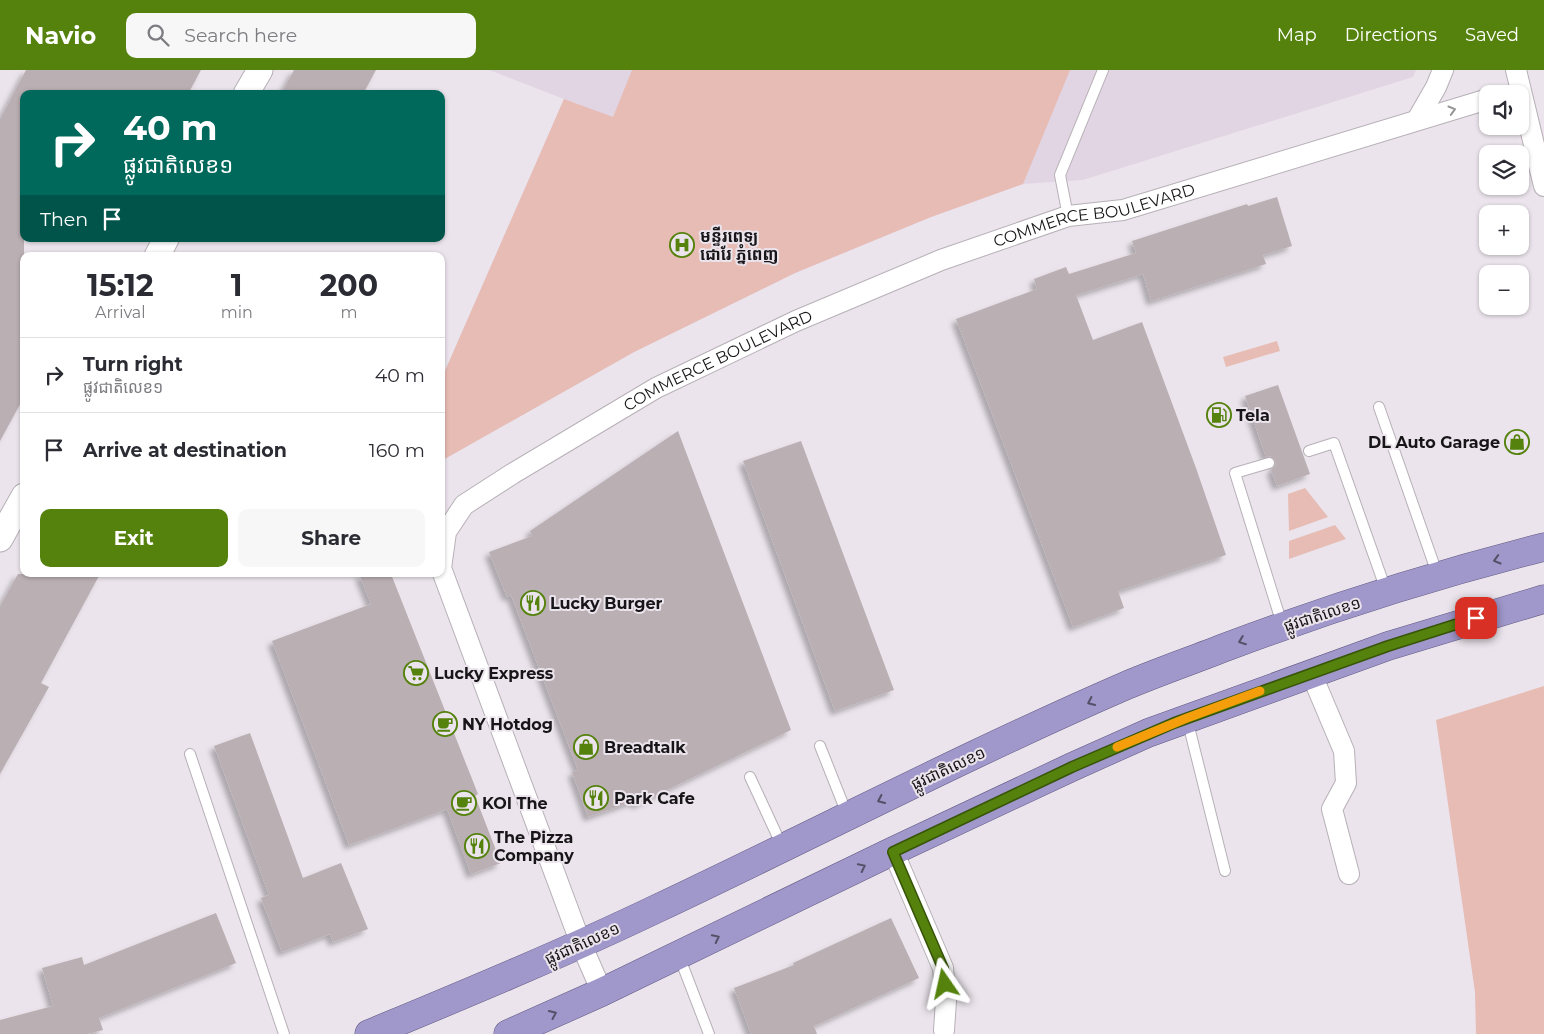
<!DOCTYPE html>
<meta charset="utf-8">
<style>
:root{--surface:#fff;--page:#f7f7f7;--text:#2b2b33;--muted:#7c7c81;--line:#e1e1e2;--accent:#54820d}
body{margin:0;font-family:Montserrat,"Noto Sans Khmer",sans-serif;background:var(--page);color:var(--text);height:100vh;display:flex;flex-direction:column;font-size:19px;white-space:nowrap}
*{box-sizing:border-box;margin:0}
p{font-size:16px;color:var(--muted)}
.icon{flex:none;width:28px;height:28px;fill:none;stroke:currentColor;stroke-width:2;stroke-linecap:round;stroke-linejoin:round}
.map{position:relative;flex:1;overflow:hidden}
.details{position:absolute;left:20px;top:182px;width:425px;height:325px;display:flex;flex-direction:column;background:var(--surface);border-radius:10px;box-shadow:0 1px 4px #0004}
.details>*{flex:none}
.hud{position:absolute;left:20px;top:20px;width:425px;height:152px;border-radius:10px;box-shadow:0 1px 4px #0004;background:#00695c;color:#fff;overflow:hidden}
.fabs{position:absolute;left:1479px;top:15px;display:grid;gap:10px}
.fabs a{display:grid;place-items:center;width:50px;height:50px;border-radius:10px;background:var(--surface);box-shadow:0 1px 4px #0004;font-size:25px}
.pin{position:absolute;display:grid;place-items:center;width:42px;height:42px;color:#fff;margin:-21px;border-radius:10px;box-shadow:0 2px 8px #0006}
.me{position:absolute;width:55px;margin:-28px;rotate:349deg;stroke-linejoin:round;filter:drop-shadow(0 0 4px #0008)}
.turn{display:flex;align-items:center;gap:18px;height:105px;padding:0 20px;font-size:22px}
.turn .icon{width:65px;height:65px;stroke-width:2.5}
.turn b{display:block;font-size:35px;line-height:42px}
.then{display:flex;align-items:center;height:48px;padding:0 20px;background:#0003;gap:10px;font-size:19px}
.eta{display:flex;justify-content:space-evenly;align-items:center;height:85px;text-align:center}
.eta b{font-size:30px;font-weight:700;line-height:35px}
.cta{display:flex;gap:10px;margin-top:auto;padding:10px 20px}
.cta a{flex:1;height:58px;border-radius:10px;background:var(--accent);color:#fff;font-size:20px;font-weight:700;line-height:58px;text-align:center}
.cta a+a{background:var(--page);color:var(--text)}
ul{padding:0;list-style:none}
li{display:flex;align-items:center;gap:15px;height:75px;padding:0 20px;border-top:1px solid var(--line)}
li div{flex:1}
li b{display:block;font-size:19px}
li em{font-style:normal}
header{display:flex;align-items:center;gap:30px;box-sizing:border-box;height:70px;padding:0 25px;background:var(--accent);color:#fff}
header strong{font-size:24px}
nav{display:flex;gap:28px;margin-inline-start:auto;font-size:18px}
.search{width:350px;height:45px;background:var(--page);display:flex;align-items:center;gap:12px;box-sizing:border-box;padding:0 18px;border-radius:10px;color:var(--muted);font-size:19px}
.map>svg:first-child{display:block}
.built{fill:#e2d5e3}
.green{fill:#e7bcb4}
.building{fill:#baafb2;filter:url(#shadow)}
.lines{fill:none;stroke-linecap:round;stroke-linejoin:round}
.service-casing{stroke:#b7b0b7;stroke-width:12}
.minor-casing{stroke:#b7b0b7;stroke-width:22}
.tertiary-casing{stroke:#b7b0b7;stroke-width:27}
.trunk-casing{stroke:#615982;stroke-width:29}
.service{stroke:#fff;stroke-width:10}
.minor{stroke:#fff;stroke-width:20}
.tertiary{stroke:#fff;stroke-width:25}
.trunk{stroke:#a097ca;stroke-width:28}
.oneway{stroke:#979697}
.oneway2{stroke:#555068}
.route-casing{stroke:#375408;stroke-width:12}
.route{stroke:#54820d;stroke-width:9}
.slow{stroke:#f59e0b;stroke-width:9}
.labels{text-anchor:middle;stroke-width:4;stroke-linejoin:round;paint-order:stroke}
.street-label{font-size:16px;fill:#171517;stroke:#ebe4ec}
.poi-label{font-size:16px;font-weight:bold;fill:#171517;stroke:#ebe4ec;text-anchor:start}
</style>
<header>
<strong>Navio</strong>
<div class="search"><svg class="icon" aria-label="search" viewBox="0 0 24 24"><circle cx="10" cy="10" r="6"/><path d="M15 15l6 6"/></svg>Search here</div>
<nav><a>Map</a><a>Directions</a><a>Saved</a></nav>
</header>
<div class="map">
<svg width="1544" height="964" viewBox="0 0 1544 964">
<defs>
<filter id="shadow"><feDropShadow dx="-4.5" dy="4.5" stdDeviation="2.5" flood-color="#0004"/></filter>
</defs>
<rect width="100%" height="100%" fill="#ebe4ec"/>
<path class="built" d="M489,0h927l-3,7 -330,103 -60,4 -92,33 -136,56 -161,79 -193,109v-81l123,-281z"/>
<g class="green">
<path d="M632,0h438l-47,114 -92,33 -136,56 -161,79 -193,109v-81l123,-281 49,18z"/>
<path d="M1277,271l3,10 -54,16 -3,-10z"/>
<path d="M1305,418l23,29 -39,14 -1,-37z"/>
<path d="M1335,455l11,14 -57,20v-18z"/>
<path d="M1544,616v348h-68l-1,-42 -39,-272z"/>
</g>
<g class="building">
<path d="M26,0h175l-13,24h-164v303l-24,44v-322z"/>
<path d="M294,0h82l-13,24h-82z"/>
<path d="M1277,127l15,49 -29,9 3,9 -115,37 -8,-27 -67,21 17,45 49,-18 54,146 30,87 -108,36 6,17 -51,19 -117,-308 81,-30 -3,-10 32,-12 3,7 67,-21 -4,-12 115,-37 1,2z"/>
<path d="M1278,315l32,89 -33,12 -6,-16 5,-5 -1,-4 -4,-5 -5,1 -21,-61z"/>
<path d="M678,361l113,299 -155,75 -2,-4 -46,16 -16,-45 6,-2 -67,-175 -4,2 -18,-45 43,-16 -2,-5z"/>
<path d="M801,371l93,249 -59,21 -92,-250z"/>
<path d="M18,504h82l-59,109 8,4 -49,87v-168z"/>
<path d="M359,504h32l87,220 -3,2 26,67 -30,11 -24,-65 -98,36 -77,-204 99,-37z"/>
<path d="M250,663l53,145 38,-15 27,66 -35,13 -3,-8 -48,18 -21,-54 8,-3 -55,-149z"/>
<path d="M216,843l20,50 -137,55 4,12 -16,4h-87v-14l53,-14 -11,-38 40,-11 2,8z"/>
<path d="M891,848l28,60 -105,48 3,8h-66l-17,-46 60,-23 -1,-2z"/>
</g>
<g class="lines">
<defs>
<g id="service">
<path d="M1068,146l-8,-41 43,-105"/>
<path d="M1379,337l59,169"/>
<path d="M1309,381l25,-8 52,147"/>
<path d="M1269,393l-34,10 47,151"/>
<path d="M1187,649l38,152"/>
<path d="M820,676l27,68"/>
<path d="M190,684l94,280"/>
<path d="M750,707l32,69"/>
<path d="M679,886l30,78"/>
</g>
<g id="minor">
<path d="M1516,0l28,116"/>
<path d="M1417,50l19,-33 7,-17"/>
<path d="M1311,603l33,78 2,32 -14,26 17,65"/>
<path d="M893,781l50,117 3,33 -2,29"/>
<path id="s1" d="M602,922l-21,-48 -140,-376 5,-36 18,-27 48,-31 144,-86 140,-67 145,-61 127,-44 55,-6 365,-111"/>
</g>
<g id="tertiary">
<path d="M246,24l14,-24"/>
<path d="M157,186l9,-17"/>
<path d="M0,469l24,-43"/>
</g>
<g id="trunk">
<path d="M369,964c96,-40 193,-80 287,-125 157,-74 310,-154 469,-223 33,-14 68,-26 101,-39 104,-39 211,-73 318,-100"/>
<path d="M508,964l94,-42 291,-141 179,-84 76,-34 240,-87 156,-47"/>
</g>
</defs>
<use href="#service" class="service-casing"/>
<use href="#minor" class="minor-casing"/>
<use href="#tertiary" class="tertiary-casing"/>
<use href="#trunk" class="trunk-casing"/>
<use href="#service" class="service"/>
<use href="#minor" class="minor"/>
<use href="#tertiary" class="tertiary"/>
<use href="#trunk" class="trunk"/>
</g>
<defs><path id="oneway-chevron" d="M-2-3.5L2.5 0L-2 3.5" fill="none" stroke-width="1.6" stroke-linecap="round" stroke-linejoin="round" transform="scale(1.25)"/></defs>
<use class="oneway" href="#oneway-chevron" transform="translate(1452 40) rotate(-16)"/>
<g class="oneway2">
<use href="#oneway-chevron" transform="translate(1497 490) rotate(164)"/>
<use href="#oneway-chevron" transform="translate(1242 571) rotate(159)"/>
<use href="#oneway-chevron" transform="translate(1091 632) rotate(155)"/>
<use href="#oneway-chevron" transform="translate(881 730) rotate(155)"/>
<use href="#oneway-chevron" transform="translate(862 797) rotate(-26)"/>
<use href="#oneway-chevron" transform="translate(716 868) rotate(-26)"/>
<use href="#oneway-chevron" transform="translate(553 944) rotate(-24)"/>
</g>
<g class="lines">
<defs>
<path id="route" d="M945,914l-2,-16 -50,-116 179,-85 102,-44 214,-77 88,-28"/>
</defs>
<use href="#route" class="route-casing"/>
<use href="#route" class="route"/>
<path class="slow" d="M1117,677l70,-29 73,-27"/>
</g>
<defs>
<symbol id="hospital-ring" viewBox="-11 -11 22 22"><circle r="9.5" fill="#ebe4ec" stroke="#54820d" stroke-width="1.5"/><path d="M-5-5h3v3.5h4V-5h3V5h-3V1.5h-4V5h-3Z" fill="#54820d"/></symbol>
<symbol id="fuel-ring" viewBox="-11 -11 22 22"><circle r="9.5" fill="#ebe4ec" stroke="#54820d" stroke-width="1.5"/><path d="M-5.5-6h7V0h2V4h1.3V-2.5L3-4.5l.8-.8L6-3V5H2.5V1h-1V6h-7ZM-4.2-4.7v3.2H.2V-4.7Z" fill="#54820d"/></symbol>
<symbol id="shop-ring" viewBox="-11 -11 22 22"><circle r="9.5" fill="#ebe4ec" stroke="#54820d" stroke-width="1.5"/><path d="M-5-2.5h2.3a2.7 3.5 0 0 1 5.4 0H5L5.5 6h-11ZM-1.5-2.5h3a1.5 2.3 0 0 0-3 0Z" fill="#54820d"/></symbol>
<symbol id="restaurant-ring" viewBox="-11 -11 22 22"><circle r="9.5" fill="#ebe4ec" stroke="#54820d" stroke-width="1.5"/><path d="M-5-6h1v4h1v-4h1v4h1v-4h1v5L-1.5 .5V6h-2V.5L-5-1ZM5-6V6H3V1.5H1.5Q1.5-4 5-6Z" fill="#54820d"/></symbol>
<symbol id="supermarket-ring" viewBox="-11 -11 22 22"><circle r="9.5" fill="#ebe4ec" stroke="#54820d" stroke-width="1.5"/><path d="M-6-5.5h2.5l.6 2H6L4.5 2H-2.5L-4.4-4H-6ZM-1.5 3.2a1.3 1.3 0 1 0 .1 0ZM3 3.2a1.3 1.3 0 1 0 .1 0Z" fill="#54820d"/></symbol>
<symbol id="cafe-ring" viewBox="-11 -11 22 22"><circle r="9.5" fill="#ebe4ec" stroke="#54820d" stroke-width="1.5"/><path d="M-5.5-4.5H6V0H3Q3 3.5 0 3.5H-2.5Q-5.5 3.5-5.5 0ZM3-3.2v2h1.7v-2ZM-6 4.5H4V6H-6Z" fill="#54820d"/></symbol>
</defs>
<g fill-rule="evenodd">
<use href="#hospital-ring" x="668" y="161" width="28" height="28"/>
<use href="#fuel-ring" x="1205" y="331" width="28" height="28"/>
<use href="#shop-ring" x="1503" y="358" width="28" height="28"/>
<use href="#restaurant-ring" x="519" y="519" width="28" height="28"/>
<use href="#supermarket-ring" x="402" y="589" width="28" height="28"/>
<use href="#cafe-ring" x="431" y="640" width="28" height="28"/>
<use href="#shop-ring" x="572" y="663" width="28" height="28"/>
<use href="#restaurant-ring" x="582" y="714" width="28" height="28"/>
<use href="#cafe-ring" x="450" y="719" width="28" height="28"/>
<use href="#restaurant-ring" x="463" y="762" width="28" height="28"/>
</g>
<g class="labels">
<g class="street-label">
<text dy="6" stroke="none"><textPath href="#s1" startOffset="1220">COMMERCE BOULEVARD</textPath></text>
<text dy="6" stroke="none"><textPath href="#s1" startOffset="815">COMMERCE BOULEVARD</textPath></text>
<text transform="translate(1322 544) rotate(-18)" y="6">ផ្លូវជាតិលេខ១</text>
<text transform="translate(948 698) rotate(-25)" y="6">ផ្លូវជាតិលេខ១</text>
<text transform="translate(582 873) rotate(-24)" y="6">ផ្លូវជាតិលេខ១</text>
</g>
<g class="poi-label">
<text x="700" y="172">មន្ទីរពេទ្យ<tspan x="700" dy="18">ជោរែ ភ្នំពេញ</tspan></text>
<text x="1236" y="351">Tela</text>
<text x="1500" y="378" text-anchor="end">DL Auto Garage</text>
<text x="550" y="539">Lucky Burger</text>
<text x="434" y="609">Lucky Express</text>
<text x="462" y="660">NY Hotdog</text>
<text x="604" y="683">Breadtalk</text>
<text x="614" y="734">Park Cafe</text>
<text x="482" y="739">KOI The</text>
<text x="494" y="773">The Pizza<tspan x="494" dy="18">Company</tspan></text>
</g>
</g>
</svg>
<div class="fabs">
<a><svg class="icon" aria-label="sound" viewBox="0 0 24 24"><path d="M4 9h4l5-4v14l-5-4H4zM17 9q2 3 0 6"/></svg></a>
<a><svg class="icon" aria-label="layers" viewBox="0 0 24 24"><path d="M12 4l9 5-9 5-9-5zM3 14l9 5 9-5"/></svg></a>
<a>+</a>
<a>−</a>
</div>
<div class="pin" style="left:1476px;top:548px;background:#d93025"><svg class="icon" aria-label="arrive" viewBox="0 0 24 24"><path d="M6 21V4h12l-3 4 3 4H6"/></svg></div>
<svg class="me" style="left:945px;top:914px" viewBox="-20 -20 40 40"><path d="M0-17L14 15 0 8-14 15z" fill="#54820d" stroke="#fff" stroke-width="4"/></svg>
<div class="hud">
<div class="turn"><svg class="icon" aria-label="right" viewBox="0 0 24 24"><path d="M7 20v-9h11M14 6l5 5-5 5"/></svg><div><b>40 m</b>ផ្លូវជាតិលេខ១</div></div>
<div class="then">Then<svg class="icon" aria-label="arrive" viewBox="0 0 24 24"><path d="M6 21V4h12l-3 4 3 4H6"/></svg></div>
</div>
<section class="details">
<div class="eta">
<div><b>15:12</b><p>Arrival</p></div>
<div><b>1</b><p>min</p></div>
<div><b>200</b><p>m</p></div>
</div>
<ul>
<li><svg class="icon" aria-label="right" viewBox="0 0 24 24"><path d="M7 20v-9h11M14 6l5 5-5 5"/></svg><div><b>Turn right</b><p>ផ្លូវជាតិលេខ១</p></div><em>40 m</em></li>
<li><svg class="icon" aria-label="arrive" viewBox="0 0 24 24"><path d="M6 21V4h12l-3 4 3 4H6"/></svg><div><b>Arrive at destination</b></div><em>160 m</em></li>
</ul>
<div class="cta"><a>Exit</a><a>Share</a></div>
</section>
</div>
